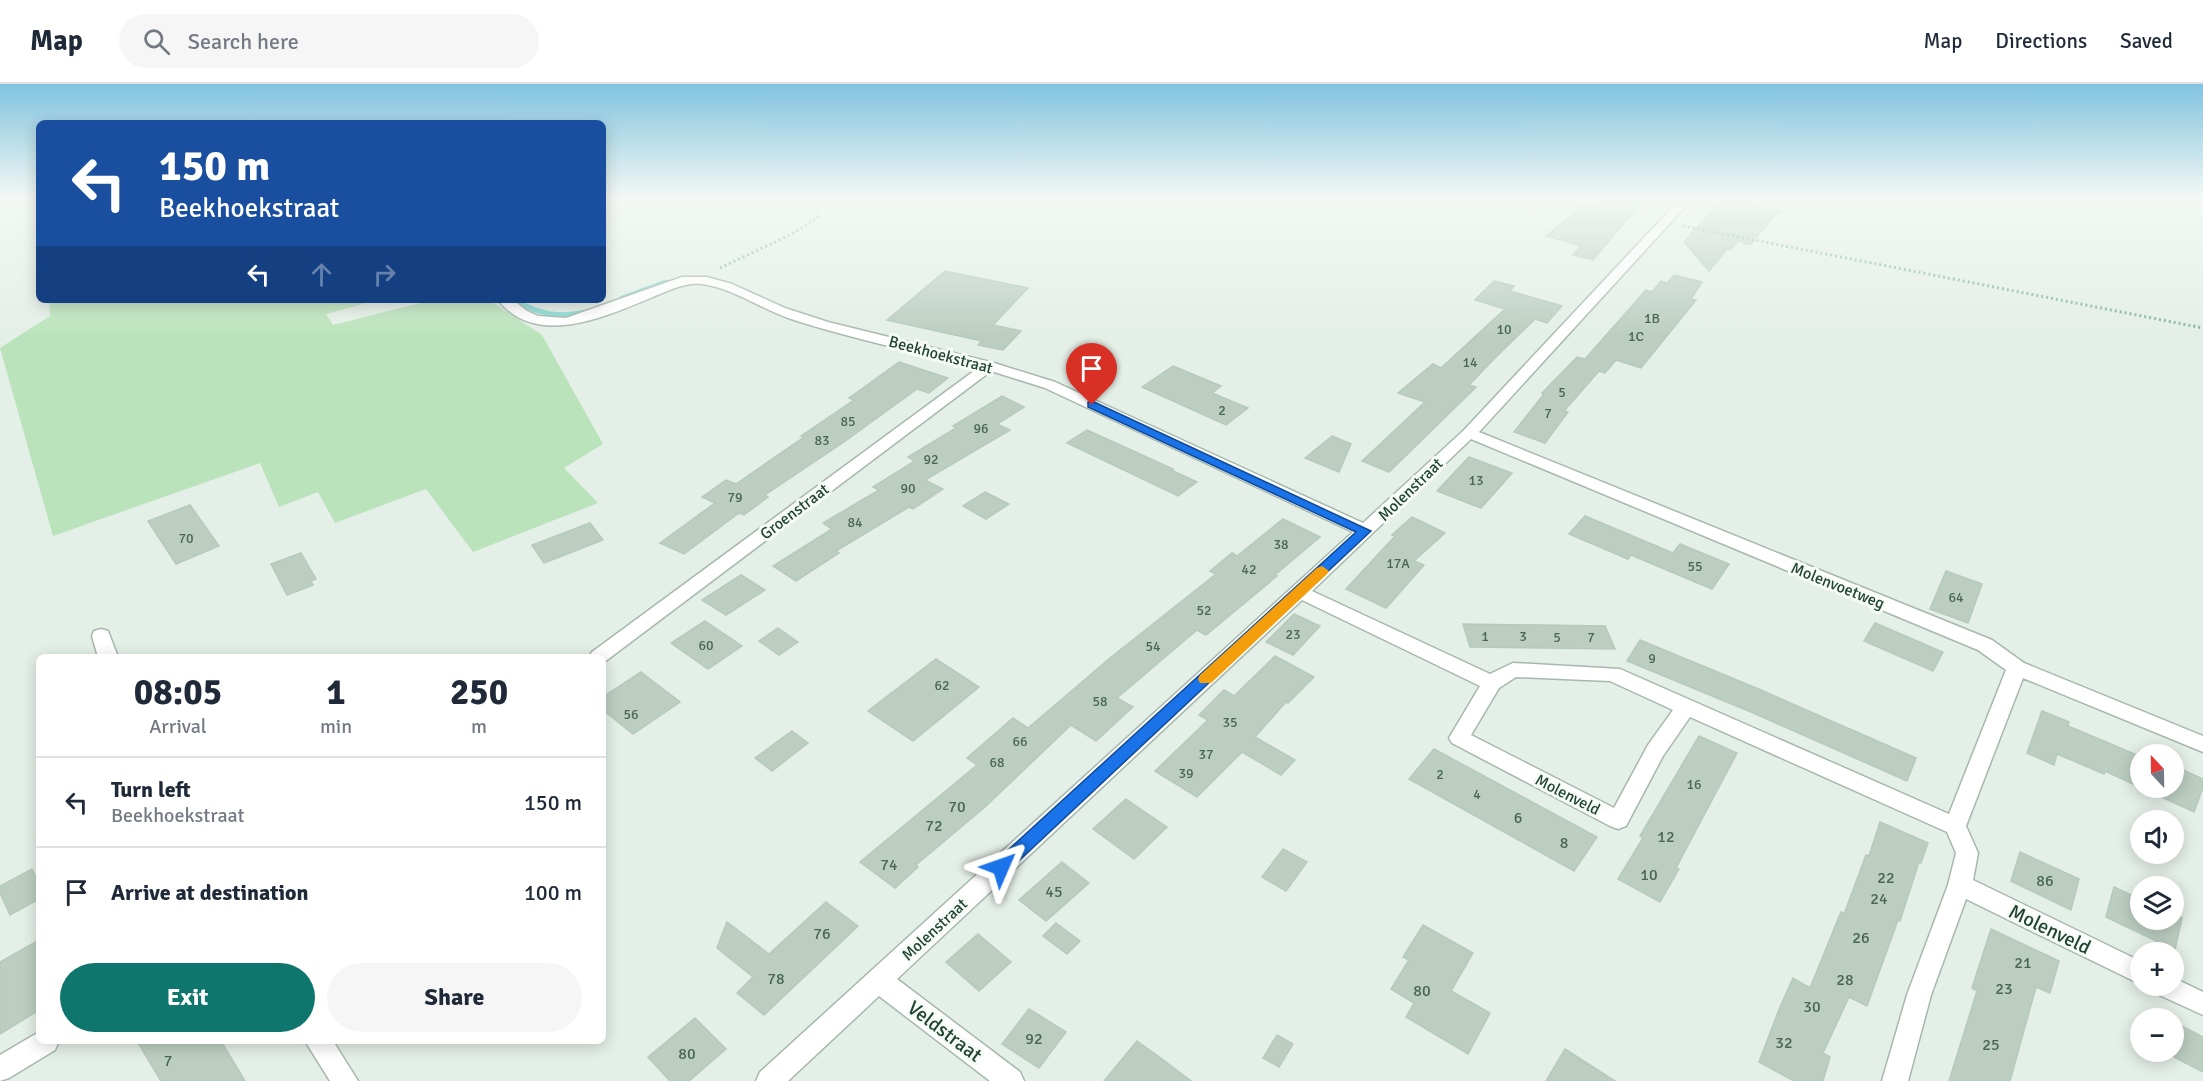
<!DOCTYPE html>
<meta charset="utf-8">
<style>
:root{--surface:#fff;--page:#f6f6f7;--text:#1f2937;--muted:#747a83;--line:#e0e1e3;--accent:#0f766e}
body{margin:0;font-family:Signika,sans-serif;background:var(--page);color:var(--text);height:100vh;display:flex;flex-direction:column;font-size:22px;white-space:nowrap}
*{box-sizing:border-box;margin:0}
p{font-size:20px;color:var(--muted)}
.icon{flex:none;width:33px;height:33px;fill:none;stroke:currentColor;stroke-width:2;stroke-linecap:round;stroke-linejoin:round}
.map{position:relative;flex:1;overflow:hidden}
.details{position:absolute;left:36px;top:570px;width:570px;height:390px;display:flex;flex-direction:column;background:var(--surface);border-radius:9px;box-shadow:0 3px 15px #0003}
.details>*{flex:none}
.top-card{position:absolute;left:36px;top:36px;width:570px;height:183px;border-radius:9px;box-shadow:0 3px 15px #0003;background:#1a4fa0;color:#fff;overflow:hidden}
.needle{width:39px;rotate:338deg}
.buttons{position:absolute;left:2130px;top:660px;display:grid;gap:12px}
.buttons a{display:grid;place-items:center;width:54px;height:54px;border-radius:50%;background:var(--surface);box-shadow:0 3px 15px #0003;font-size:30px}
.pin{position:absolute;display:grid;place-items:center;width:51px;height:51px;color:#fff;margin:-62px -26px;border-radius:50% 50% 50% 0;rotate:-45deg;box-shadow:0 0 6px #0007}
.pin .icon{rotate:45deg}
.me{position:absolute;width:66px;margin:-33px;rotate:47deg;stroke-linejoin:round;filter:drop-shadow(0 0 4px #0008)}
.turn{display:flex;align-items:center;gap:21px;height:126px;padding:0 24px;font-size:27px}
.turn .icon{width:78px;height:78px;stroke-width:2.5}
.turn b{display:block;font-size:42px;line-height:51px}
.lanes{display:flex;align-items:center;height:57px;padding:0 24px;background:#0003;justify-content:center;gap:30px;direction:ltr}
.lanes .off{opacity:.35}
.eta{display:flex;justify-content:space-evenly;align-items:center;height:102px;text-align:center}
.eta b{font-size:36px;font-weight:700;line-height:42px}
.primary-button{display:flex;gap:12px;margin-top:auto;padding:12px 24px}
.primary-button a{flex:1;height:69px;border-radius:36px;background:var(--accent);color:#fff;font-size:24px;font-weight:700;line-height:69px;text-align:center}
.primary-button a+a{background:var(--page);color:var(--text)}
ul{padding:0;list-style:none}
li{display:flex;align-items:center;gap:18px;height:90px;padding:0 24px;border-top:2px solid var(--line)}
li div{flex:1}
li b{display:block;font-size:22px}
li em{font-style:normal}
header{display:flex;align-items:center;gap:36px;box-sizing:border-box;height:84px;padding:0 30px;background:var(--surface);border-bottom:2px solid var(--line)}
header strong{font-size:28px}
nav{display:flex;gap:33px;margin-inline-start:auto;font-size:21px}
.search{width:420px;height:54px;background:var(--page);display:flex;align-items:center;gap:15px;box-sizing:border-box;padding:0 21px;border-radius:33px;color:var(--muted);font-size:22px}
.map>svg:first-child{display:block}
.green{fill:#bbe3bb}
.lines{fill:none;stroke-linecap:round;stroke-linejoin:round}
.stream{stroke:#86dad2;stroke-width:5}
.building{fill:#bccec2;stroke:#b6cabc;stroke-width:1.5}
.minor-casing{stroke:#a6b8ad;stroke-width:3}
.path{stroke:#81b798;stroke-width:3;stroke-dasharray:2 3;stroke-linecap:butt}
.minor{fill:#fff;fill-rule:evenodd}
.route{fill:#1a73e8;stroke:#114b97;stroke-width:1.5}
.slow{fill:#f59e0b}
.labels{text-anchor:middle;stroke-width:6;stroke-linejoin:round;paint-order:stroke}
.number-label{font-size:14px;fill:#486655}
.street-label{font-size:16px;fill:#214431;stroke:#f6fbf7}
.near-number-label{font-size:16px;fill:#486655}
.near-street-label{font-size:20px;fill:#214431;stroke:#f6fbf7}
</style>
<header>
<strong>Map</strong>
<div class="search"><svg class="icon" aria-label="search" viewBox="0 0 24 24"><circle cx="10" cy="10" r="6"/><path d="M15 15l6 6"/></svg>Search here</div>
<nav><a>Map</a><a>Directions</a><a>Saved</a></nav>
</header>
<div class="map">
<svg width="2203" height="997" viewBox="0 0 2203 997">
<rect width="100%" height="100%" fill="#e4efe7"/>
<path class="green" d="M49,216h312l2,4 -37,10 7,11 99,-25h57l53,35 61,109 -39,24 34,35 -125,49 -47,-63 -91,34 -17,-31 -39,15 -19,-44 -207,73 -53,-188 50,-32z"/>
<g class="lines">
<g class="stream">
<path d="M622,214l44,-16"/>
<path d="M516,217c23,13 43,17 69,11"/>
</g>
</g>
<g class="building">
<path d="M1606,113h46l-28,26 -31,37 -20,-5 8,-9 -35,-10 39,-32 11,3z"/>
<path d="M1724,113h34l-6,8 27,6 -29,34 -12,-4 -7,9 -4,-1 -18,22 -25,-29z"/>
<path d="M945,187l83,17 -35,37 28,6 -18,19 -25,-5 4,-4 -95,-21z"/>
<path d="M1674,191l28,7 -11,17 5,1 -55,68 -25,-8 -11,13 -6,-2 -35,40 4,1 -23,31 -31,-11 30,-38 -2,-1 35,-36 8,2 61,-69 6,2 9,-11 6,2z"/>
<path d="M1494,197l20,5 -4,5 52,15 -15,17 -12,-4 -40,39 -26,27 7,2 -87,85 -27,-11 63,-59 -27,-9 35,-29 8,4 64,-59 -30,-9z"/>
<path d="M899,278l49,16 -19,15 -12,-4 -73,53 -79,53 3,2 -24,18 -5,-2 -55,41 -24,-11 55,-40 -13,-6 24,-17 10,4 68,-47 -3,-1 53,-36 -5,-2z"/>
<path d="M1173,282l48,20 -9,7 36,15 -22,17 -84,-38z"/>
<path d="M1002,312l22,11 -27,17 13,6 -85,50 18,9 -30,20 -4,-2 -73,44 3,2 -43,28 -23,-15 59,-37 -9,-6 56,-33 -6,-3 42,-26 -7,-4 48,-29 -3,-2z"/>
<path d="M1087,346l86,39 -2,1 26,12 -19,14 -111,-53z"/>
<path d="M1332,352l19,8 -12,28 -34,-14z"/>
<path d="M1469,373l43,16 -31,35 -44,-17z"/>
<path d="M985,408l24,12 -23,15 -23,-13z"/>
<path d="M190,421l29,41 -43,18 -28,-43z"/>
<path d="M1585,432l88,37 7,-9 49,20 -17,25 -81,-34 -3,4 -59,-25z"/>
<path d="M1412,433l33,16 -31,28 10,4 -38,43 -40,-19 49,-53 -3,-1z"/>
<path d="M1283,435l37,18 -45,38 2,1 -71,59 -9,-5 -80,68 16,9 -37,34 -25,-16 -86,82 -69,58 2,2 -23,21 -35,-26 117,-97 -10,-7 46,-40 15,10 82,-70 106,-84 -6,-3 22,-18 5,3z"/>
<path d="M590,439l13,17 -59,23 -12,-18z"/>
<path d="M301,469l15,26 -5,2 2,4 -26,10 -16,-31z"/>
<path d="M1946,487l36,13 -14,39 -38,-14z"/>
<path d="M741,491l24,15 -39,25 -24,-15z"/>
<path d="M1294,530l26,12 -27,29 -27,-13z"/>
<path d="M705,537l37,25 -34,23 -37,-26z"/>
<path d="M1875,539l68,29 -10,19 -69,-30z"/>
<path d="M1463,540l142,2 10,23 -145,-2z"/>
<path d="M778,544l20,14 -19,13 -20,-14z"/>
<path d="M1640,556l121,50 155,68 -9,23 -156,-69 -124,-51z"/>
<path d="M1275,572l39,21 -26,26 -2,-1 -31,35 40,23 -14,15 -39,-23 -45,45 -42,-26 53,-51 -9,-5 25,-25 10,6z"/>
<path d="M936,575l43,28 -66,54 -45,-30z"/>
<path d="M641,588l39,30 -47,32 -30,-24v-13z"/>
<path d="M2042,627l27,11 -1,4 69,29 2,-4 9,3h-8v34h34v-22l29,13v8l-9,25 -89,-41 -1,3 -47,-20 -3,11 -27,-12z"/>
<path d="M792,647l16,12 -36,28 -17,-13z"/>
<path d="M1699,652l38,17 -61,115 3,1 -19,33 -42,-23 25,-41 -3,-2z"/>
<path d="M1434,665l163,88 -23,34 -165,-92z"/>
<path d="M1126,715l41,28 -33,32 -41,-30z"/>
<path d="M1880,738l48,21 -7,20 -2,-1 -19,59 -2,-1 -31,86 -18,-9 -26,56 7,4 -7,24h-29l-35,-19 21,-55 13,-29 17,10 31,-76 3,2 22,-59 3,1z"/>
<path d="M1283,765l24,13 -21,29 -24,-14z"/>
<path d="M2020,768l59,27 -8,31 -60,-29z"/>
<path d="M1062,778l27,21 -43,38 -27,-21z"/>
<path d="M32,785l7,15v15l-29,16 -10,-22v-7z"/>
<path d="M2114,803l26,12v21h34v-6l8,4 -7,32 -69,-33z"/>
<path d="M826,818l32,24 -94,89 -27,-22 16,-16 -36,-29 10,-26 42,32z"/>
<path d="M1056,839l24,18 -13,13 -24,-18z"/>
<path d="M1423,841l50,28 -22,38 39,22 -22,41 -62,-37 8,-14 -23,-14 18,-29 -6,-3z"/>
<path d="M1991,845l68,32 -9,32 -14,-6 -26,94h-61l28,-90 -5,-3z"/>
<path d="M978,850l33,28 -32,29 -33,-29z"/>
<path d="M39,856v70l-39,24v-72z"/>
<path d="M1029,925l37,23 -27,36 -37,-24z"/>
<path d="M695,934l31,31 -37,32h-19l-22,-24z"/>
<path d="M2174,938l29,15v35l-29,-15z"/>
<path d="M1277,951l16,9 -14,23 -16,-9z"/>
<path d="M137,957h84l24,40h-84z"/>
<path d="M1137,957l21,15 33,25h-87z"/>
<path d="M1565,965l50,32h-69z"/>
</g>
<g class="lines">
<defs>
<g id="minor">
<path d="M1682,113h12l-215,235 513,208 32,23 179,73v16l-180,-74 -57,148 12,27 -5,27 167,81v23l-174,-85 -35,96 -23,86h-26l25,-86 41,-110 8,-32 -9,-21 -257,-115 -27,39 -37,70 -8,3 -8,-3 -158,-83 -3,-5 31,-52 -178,-86 -405,379 123,93 4,9h-34l-111,-85 -91,85h-32l4,-9 593,-540 -308,-144 -54,-17 -388,292v-6h-14l3,-5 386,-284c-62,-16 -126,-29 -187,-49 -30,-10 -58,-31 -89,-35 -10,-1 -18,1 -27,4 -51,19 -133,67 -177,12h15l14,11 11,5 28,2 116,-41h25l25,7 53,24 43,14 166,41 61,19 308,141 101,-93zM1471,355l507,211 28,20 -57,144 -329,-145 -107,-6 -23,11 -178,-83zM1516,593l94,4 63,29 -25,35 -34,63 -143,-73 28,-47z"/>
<path d="M101,545l7,2 10,26h-20l-6,-21 2,-5z"/>
<path d="M2174,894l29,14v23l-46,-21 -3,-8h20z"/>
<path d="M39,948v9h20l-4,9 -46,28 -9,3v-26z"/>
<path d="M305,957h28l25,40h-28z"/>
</g>
</defs>
<use href="#minor" class="minor-casing"/>
<g class="path">
<path d="M1683,142l520,102"/>
<path d="M720,184l72,-34 26,-17 -2,-7 -9,-7 2,-6"/>
</g>
<use href="#minor" class="minor"/>
</g>
<linearGradient id="sky" x2="0" y2="1"><stop stop-color="#81c3df"/><stop offset="0.45" stop-color="#f3f8f4"/><stop offset="1" stop-color="#f3f8f4" stop-opacity="0"/></linearGradient>
<rect width="2203" height="252" fill="url(#sky)"/>
<path class="route" d="M1092,317l279,130 -364,341 -6,2 -6,-2 -3,-5 3,-5 361,-330 -268,-125v-5z"/>
<path class="slow" d="M1322,482l7,5 -2,3 -116,109h-11l-2,-4 2,-4 117,-107z"/>
<g class="labels">
<g class="number-label">
<text x="1652" y="239">1B</text>
<text x="1504" y="250">10</text>
<text x="1636" y="257">1C</text>
<text x="1470" y="283">14</text>
<text x="1562" y="313">5</text>
<text x="1222" y="331">2</text>
<text x="1548" y="334">7</text>
<text x="848" y="342">85</text>
<text x="981" y="349">96</text>
<text x="822" y="361">83</text>
<text x="931" y="380">92</text>
<text x="1476" y="401">13</text>
<text x="908" y="409">90</text>
<text x="735" y="418">79</text>
<text x="855" y="443">84</text>
<text x="186" y="459">70</text>
<text x="1281" y="465">38</text>
<text x="1398" y="484">17A</text>
<text x="1695" y="487">55</text>
<text x="1249" y="490">42</text>
<text x="1956" y="518">64</text>
<text x="1204" y="531">52</text>
<text x="1293" y="555">23</text>
<text x="1485" y="557">1</text>
<text x="1523" y="557">3</text>
<text x="1557" y="558">5</text>
<text x="1591" y="558">7</text>
<text x="706" y="566">60</text>
<text x="1153" y="567">54</text>
<text x="1652" y="579">9</text>
<text x="942" y="606">62</text>
<text x="1100" y="622">58</text>
<text x="631" y="635">56</text>
<text x="1230" y="643">35</text>
<text x="1020" y="662">66</text>
<text x="1206" y="675">37</text>
<text x="997" y="683">68</text>
<text x="1186" y="694">39</text>
<text x="1440" y="695">2</text>
<text x="1694" y="705">16</text>
<text x="1477" y="715">4</text>
</g>
<g class="street-label">
<text transform="translate(941 270) rotate(15)" y="6">Beekhoekstraat</text>
<text transform="translate(1410 405) rotate(-44)" y="6">Molenstraat</text>
<text transform="translate(794 427) rotate(-37)" y="6">Groenstraat</text>
<text transform="translate(1838 501) rotate(22)" y="6">Molenvoetweg</text>
<text transform="translate(1568 710) rotate(27)" y="6">Molenveld</text>
<text transform="translate(934 845) rotate(-43)" y="6">Molenstraat</text>
</g>
<g class="near-number-label">
<text x="957" y="728">70</text>
<text x="1518" y="739">6</text>
<text x="934" y="747">72</text>
<text x="1666" y="758">12</text>
<text x="1564" y="764">8</text>
<text x="889" y="786">74</text>
<text x="1649" y="796">10</text>
<text x="1886" y="799">22</text>
<text x="2045" y="802">86</text>
<text x="1054" y="813">45</text>
<text x="1879" y="820">24</text>
<text x="822" y="855">76</text>
<text x="1861" y="859">26</text>
<text x="2023" y="884">21</text>
<text x="776" y="900">78</text>
<text x="1845" y="901">28</text>
<text x="2004" y="910">23</text>
<text x="1422" y="912">80</text>
<text x="1812" y="928">30</text>
<text x="1034" y="960">92</text>
<text x="1784" y="964">32</text>
<text x="1991" y="966">25</text>
<text x="687" y="975">80</text>
<text x="168" y="982">7</text>
</g>
<g class="near-street-label">
<text transform="translate(2050 845) rotate(26)" y="7">Molenveld</text>
<text transform="translate(945 947) rotate(37)" y="7">Veldstraat</text>
</g>
</g>
</svg>
<div class="buttons">
<a><svg class="needle" viewBox="-14 -14 28 28"><path d="M0-13l5 13h-10z" fill="#e53935"/><path d="M0 13l5-13h-10z" fill="#747a83"/></svg></a>
<a><svg class="icon" aria-label="sound" viewBox="0 0 24 24"><path d="M4 9h4l5-4v14l-5-4H4zM17 9q2 3 0 6"/></svg></a>
<a><svg class="icon" aria-label="layers" viewBox="0 0 24 24"><path d="M12 4l9 5-9 5-9-5zM3 14l9 5 9-5"/></svg></a>
<a>+</a>
<a>−</a>
</div>
<div class="pin" style="left:1092px;top:321px;background:#d93025"><svg class="icon" aria-label="arrive" viewBox="0 0 24 24"><path d="M6 21V4h12l-3 4 3 4H6"/></svg></div>
<svg class="me" style="left:1001px;top:783px" viewBox="-20 -20 40 40"><path d="M0-17L14 15 0 8-14 15z" fill="#1a73e8" stroke="#fff" stroke-width="4"/></svg>
<div class="top-card">
<div class="turn"><svg class="icon" aria-label="left" viewBox="0 0 24 24"><path d="M17 20v-9H6M10 6l-5 5 5 5"/></svg><div><b>150 m</b>Beekhoekstraat</div></div>
<div class="lanes"><svg class="icon" aria-label="left" viewBox="0 0 24 24"><path d="M17 20v-9H6M10 6l-5 5 5 5"/></svg><svg class="icon off" aria-label="ahead" viewBox="0 0 24 24"><path d="M12 20V5M6 11l6-6 6 6"/></svg><svg class="icon off" aria-label="right" viewBox="0 0 24 24"><path d="M7 20v-9h11M14 6l5 5-5 5"/></svg></div>
</div>
<section class="details">
<div class="eta">
<div><b>08:05</b><p>Arrival</p></div>
<div><b>1</b><p>min</p></div>
<div><b>250</b><p>m</p></div>
</div>
<ul>
<li><svg class="icon" aria-label="left" viewBox="0 0 24 24"><path d="M17 20v-9H6M10 6l-5 5 5 5"/></svg><div><b>Turn left</b><p>Beekhoekstraat</p></div><em>150 m</em></li>
<li><svg class="icon" aria-label="arrive" viewBox="0 0 24 24"><path d="M6 21V4h12l-3 4 3 4H6"/></svg><div><b>Arrive at destination</b></div><em>100 m</em></li>
</ul>
<div class="primary-button"><a>Exit</a><a>Share</a></div>
</section>
</div>
